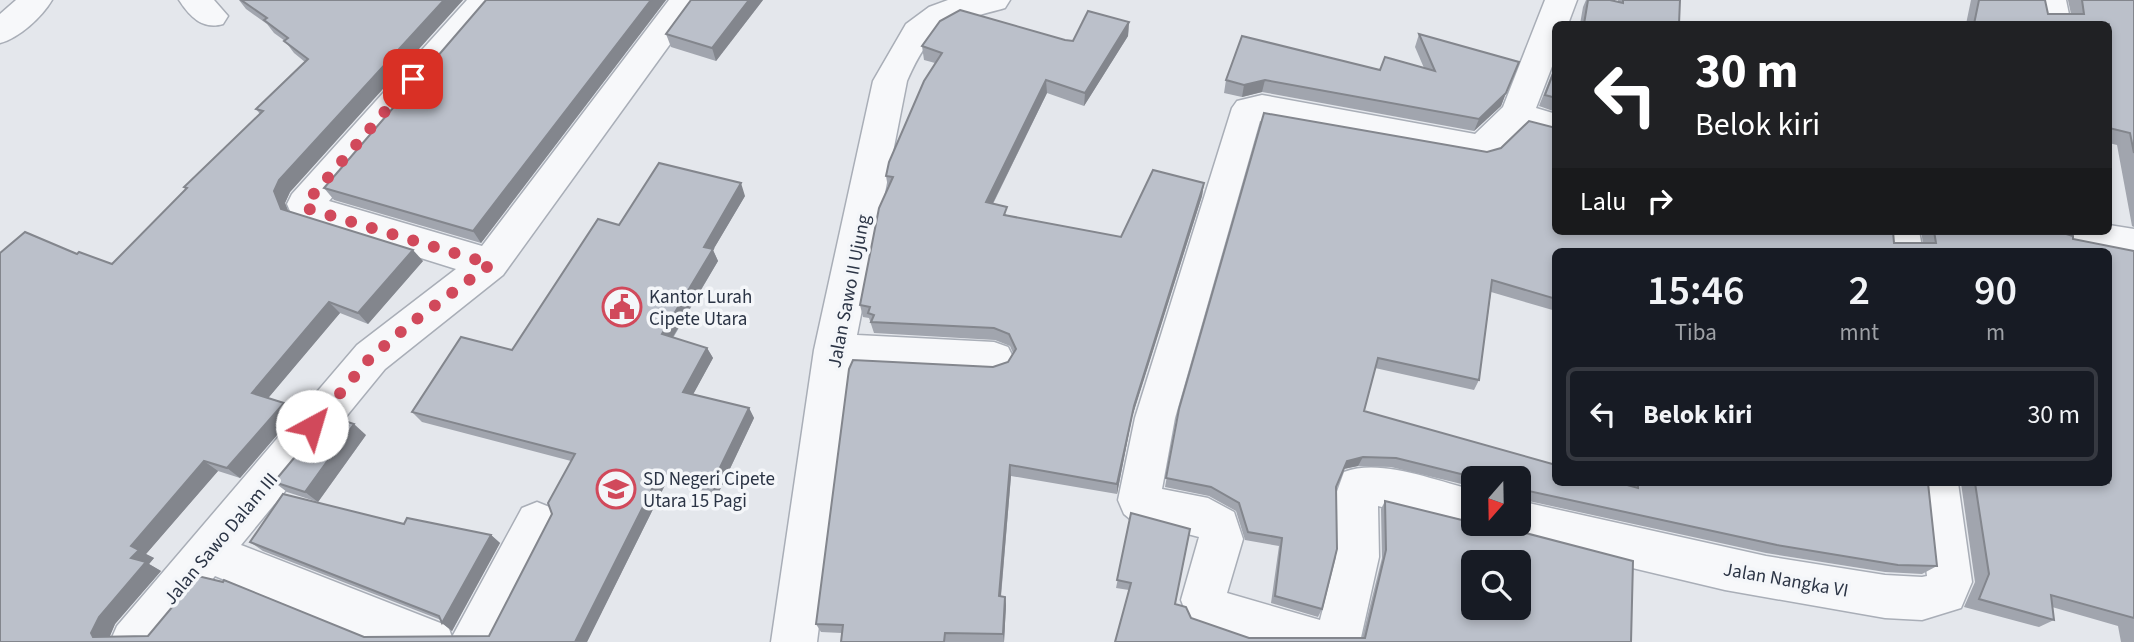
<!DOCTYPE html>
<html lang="id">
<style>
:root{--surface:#171b24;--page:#242831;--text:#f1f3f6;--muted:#9ea1a6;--line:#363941}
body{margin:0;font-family:"Source Sans 3",sans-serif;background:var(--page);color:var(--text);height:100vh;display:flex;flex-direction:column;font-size:26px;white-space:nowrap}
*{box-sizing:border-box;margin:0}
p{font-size:23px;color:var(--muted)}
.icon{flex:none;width:38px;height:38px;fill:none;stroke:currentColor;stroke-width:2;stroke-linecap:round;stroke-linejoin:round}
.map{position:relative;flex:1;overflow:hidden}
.details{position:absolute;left:1552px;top:248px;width:560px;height:238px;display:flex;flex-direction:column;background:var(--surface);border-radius:10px;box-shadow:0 4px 10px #0003}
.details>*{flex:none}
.hud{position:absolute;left:1552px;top:21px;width:560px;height:214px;border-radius:10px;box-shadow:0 4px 10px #0003;background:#202124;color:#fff;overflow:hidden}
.needle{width:46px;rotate:200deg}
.controls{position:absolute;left:1461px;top:466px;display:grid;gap:14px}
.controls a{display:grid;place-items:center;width:70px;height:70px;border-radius:10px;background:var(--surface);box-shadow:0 4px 10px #0003;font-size:35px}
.pin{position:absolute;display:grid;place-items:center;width:60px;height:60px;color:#fff;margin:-30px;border-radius:14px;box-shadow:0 4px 10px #0006}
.me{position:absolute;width:77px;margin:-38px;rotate:39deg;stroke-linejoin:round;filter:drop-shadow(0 0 5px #0008)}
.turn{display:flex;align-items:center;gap:24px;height:147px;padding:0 28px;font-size:32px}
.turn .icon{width:91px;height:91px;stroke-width:2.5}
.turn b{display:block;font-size:49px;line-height:60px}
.then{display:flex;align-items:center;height:66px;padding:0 28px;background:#0003;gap:14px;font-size:26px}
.eta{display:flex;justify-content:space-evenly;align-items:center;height:119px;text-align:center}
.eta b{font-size:42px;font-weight:600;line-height:49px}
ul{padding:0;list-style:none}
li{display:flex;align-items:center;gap:21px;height:94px;margin:0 14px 10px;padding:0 14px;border:4px solid var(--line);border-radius:10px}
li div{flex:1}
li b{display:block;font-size:26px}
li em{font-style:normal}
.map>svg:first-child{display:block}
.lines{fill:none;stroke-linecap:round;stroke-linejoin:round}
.minor-casing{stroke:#a9aeb7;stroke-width:3}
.minor{fill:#f7f8fa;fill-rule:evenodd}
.wall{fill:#a1a5ae}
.shaded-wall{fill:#83868d}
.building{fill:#bbc0ca;stroke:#83868d;stroke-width:2;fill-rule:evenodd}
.route{stroke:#d1495b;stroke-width:12;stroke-dasharray:0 21.6}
.labels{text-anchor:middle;stroke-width:7;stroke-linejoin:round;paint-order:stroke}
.street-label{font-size:19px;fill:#2b3445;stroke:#f4f6f9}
.poi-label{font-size:19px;fill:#2b3445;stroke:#f4f6f9;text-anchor:start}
</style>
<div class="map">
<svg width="2134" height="642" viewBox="0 0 2134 642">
<rect width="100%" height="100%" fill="#e4e7ec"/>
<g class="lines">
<defs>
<g id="minor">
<path d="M16,0h36c-10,17 -33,38 -52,43v-29z"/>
<path d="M179,0h35l14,16 -5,8c-20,6 -33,-7 -44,-24z"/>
<path d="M467,0h34l-172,201 153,45 187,-246h33l-199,275 -118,94 -144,176 207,81 4,11 70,-129 15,-6 15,6 6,14 -61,120h-120l-162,-66 -53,66h-52l7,-16 240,-281 99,-76 -163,-51 -6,-14 5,-10z"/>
<path d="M948,0h62l-5,8c-57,16 -72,14 -98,73l-50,254 137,7 14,5 6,12 -6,12 -14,5 -143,-8 -34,274h-46l43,-292 59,-269 33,-57 23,-17z"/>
<path d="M1545,0h32l-9,24h-12v32l-20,52 20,6v26l-33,-11 -29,28 -12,4 -222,-40 -85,297 -13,71 46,9 26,14 9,27 -16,54 93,27 16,-63 -1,-60 9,-25c37,-14 91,9 130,18v33l15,1 -15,6 -96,-24 1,51 -19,85h-114l-56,-19 -9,-23 18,-63 -69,-18 -6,-5 -6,-14 17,-82 97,-310 5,-7 25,-6 213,39 28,-27z"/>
<path d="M2034,0h32l5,24h-32z"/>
<path d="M2109,225l25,4v30l-25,-5v-2h-13l-50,-11 -5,-10h68z"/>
<path d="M1883,231h36l4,21h-38z"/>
<path d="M1916,483h42l14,99 -11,26 -39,12 -37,-2 -160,-28 -206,-49 -15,-6 -5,-12h20v-22l247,55 119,19 37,2 5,-1z"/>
</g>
</defs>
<use href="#minor" class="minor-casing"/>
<use href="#minor" class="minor"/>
</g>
<g class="wall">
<path d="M239,0h224l-173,192 -5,11 3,8 135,50 -55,63 -28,-11 -72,85 16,5 12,10 -56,65 -22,-7 -72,83 8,4 -5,6 12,7 -46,53 -6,13 380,-1 63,-122 19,-53 -149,-39 -10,-10 100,-62 107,-125 126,-29 -32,54 5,11 -45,77 34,10 6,10 -20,36 56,14 5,10 -37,78 -51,-13 -79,159h-587l77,-388 35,10 74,-75 -2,-2 76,-73 -4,-5 49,-47 -11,-9 -9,-12 -11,-8 -7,-9 -21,-15z"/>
<path d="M486,0h180l-185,243 -147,-43 -10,-12z"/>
<path d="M763,0l-47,61 -45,-14 -5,-13z"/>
<path d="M1586,0h24l8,2v-2h62l-1,24h-99l3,-17z"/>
<path d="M1971,0h74l3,14h23l-3,-14h66v227l-2,-1 -15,-81 -8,-2v-119h-143z"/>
<path d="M1129,22l-1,14 -44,70 -37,-13 -54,111 15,12 113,21 83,-54 -2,13 -70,221 -15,77 -106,-18 -10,121h4l1,8 -2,37h-163l1,-9 -21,-1 -5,-8 177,-257 15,-5 5,-9 -3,-7 -15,-6 -121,-7 -5,-15 -6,-1 -3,-12 28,-117 -2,-12 49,-113 -11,-3 -2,-14 151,-5z"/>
<path d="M1419,34l87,59 -5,13 -27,25 -212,-39 -20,5 -18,-4 2,-13 198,-12 -9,-21z"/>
<path d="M1556,63v49l-17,-6z"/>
<path d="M1487,152l407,91h29l-2,-12h135l17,8 61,12v391h-13l-3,-16 -66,-19 2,13 -15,7 -75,-20 11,-25 -14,-99h148l-553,-231v59l-65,-19 -12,88 -5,10 -99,-22 -11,43 266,75v-3h298l9,83 -15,8 -37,-2 -119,-19 -242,-53 -1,12 -4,5v-39h-45v9l-83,-20 -33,-1 -14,3 -8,18 -14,122 -4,8 -47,-14 8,-57 -34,-6 -9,-29 -27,-15 -44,-9 14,-78z"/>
<path d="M366,435l-48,67 -31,-10 -13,-10z"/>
<path d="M1385,501l95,23 30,5 121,113h-516l14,-52 -13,-2 15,-75 44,91 16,14 58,20h113l20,-80 -1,-49z"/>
<path d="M404,524l87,11 9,8 -48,88 -10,-8 -1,-3 -178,-69 -13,-9z"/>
</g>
<g class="shaded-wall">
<path d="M444,0h19l-173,192 -5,11 7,17 -11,-11 -7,-18 5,-11z"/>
<path d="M651,0h15l-185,243 -8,-12z"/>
<path d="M749,0h14l-47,61 -4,-13z"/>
<path d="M1129,22l-1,14 -44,70 1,-13z"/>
<path d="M1046,80l1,13 -60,122 -1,-13z"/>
<path d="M1265,80l-3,12 -20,5 2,-12z"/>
<path d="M1506,93l-5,13 -27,25 5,-12z"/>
<path d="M741,183l4,13 -32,54 5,11 -50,84 -6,-11 42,-87z"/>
<path d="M1204,183l-2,13 -70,221 -15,77v-10l17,-78z"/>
<path d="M413,250l10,11 -55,63 -10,-11z"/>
<path d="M329,302l11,11 -76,90 -12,-10z"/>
<path d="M707,348l6,10 -24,44 -6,-10z"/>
<path d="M284,403l12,10 -56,65 -13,-10z"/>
<path d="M749,408l5,10 -37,78 -6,-10z"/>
<path d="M354,424l12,11 -48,67 -13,-10z"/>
<path d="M1363,457l-5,9 -15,3 4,-8z"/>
<path d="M204,461l14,10 -72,83 8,4 -5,6 12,7 -46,53 -7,17 -15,-4 -2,-4 8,-16 32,-59v-12z"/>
<path d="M1010,465l1,11 -11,129 -1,-9z"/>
<path d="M660,473l6,10 -79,159h-12z"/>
<path d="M491,535l9,8 -48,88 -10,-8z"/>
<path d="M1005,597l1,8 -2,37 -1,-8z"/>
</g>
<g class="building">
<path d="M241,0h203l-165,180 -5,11 7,18 132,41 -55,63 -29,-11 -77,91 32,10 -57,65 -23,-7 -73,85 8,4 -8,8 15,4 -47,55 -8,16 2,4 55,-1 50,-60 25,6 1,-2 140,57 125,-1 63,-122 -4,-11 27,-49 -163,-42 49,-75 51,13 86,-131 21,6 40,-62 82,20 -37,64 9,2 -51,85 45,14 -24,44 66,16 -38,78 -51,-13 -85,169h-575v-389l25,-21 52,22 2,-2 33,12 75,-76 -3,-1 79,-76 -7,-2 52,-50 -24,-18 4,-3 -24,-18 3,-2z"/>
<path d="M486,0h165l-178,231 -149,-43z"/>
<path d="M691,0h58l-37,48 -46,-14z"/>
<path d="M1588,0h22l13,3v-3h57l-1,24h-95z"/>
<path d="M1979,0h66l3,14h36l-2,-14h52v153l-4,-20 -21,-5v-104h-135z"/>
<path d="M960,10l105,30 8,1 15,-30 41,11 -44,71 -39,-13 -60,122 21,5 -3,8 117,22 32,-67 51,13 -70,223 -17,78 -107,-19 -11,131 6,1 -2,37 -58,-1 -1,9h-103l2,-17 -27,-1 33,-255 4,-9 140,7 15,-5 8,-13 -7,-15 -15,-6 -123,-6 3,-7 -6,-2 2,-6 -10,-2 19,-97 14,-31 -7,-1 3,-14 35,-81 18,-28 -20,-7 18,-25z"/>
<path d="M1419,34l100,28 -13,31 -27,26 -214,-39 -21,5 -18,-5 16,-44 138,34 5,-13 50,14z"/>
<path d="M1556,66v32l-11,-3z"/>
<path d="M1264,113l223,39 14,-4 28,-27 27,7v103h337l1,12h42l-2,-12h122l17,5v3l61,12v367l-83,-23 3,25 -75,-21 10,-25 -14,-91h134v-231h-553v47l-64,-19 -13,100 -101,-22 -14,53 192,54v18h64l18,5v-5h290l9,83 -39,-1 -121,-20 -253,-55 -1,22h-4v-34h-42l-81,-20 -33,-1 -16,4 -11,26 1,62 -15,60 -47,-13 7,-58 -34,-6 -9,-29 -28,-16 -45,-9 13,-69z"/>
<path d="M329,416l25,8 -49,68 -31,-10z"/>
<path d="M283,494l121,30 3,-6 84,17 -49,88 -3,-7 -189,-74z"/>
<path d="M1385,501l89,22 6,1 2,-1h25l3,6 123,32 -2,81h-516l16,-59 -14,-3 14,-67 59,16 -15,75 11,3 5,11 58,20h116l21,-88zM1474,562h45v45h-45z"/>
</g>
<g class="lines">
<path class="route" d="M312,426l59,-69 43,-36 77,-57 -185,-56 -1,-4 108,-125"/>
</g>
<defs>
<symbol id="civic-ring" viewBox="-11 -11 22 22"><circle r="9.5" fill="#f4f6f9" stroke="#d1495b" stroke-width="1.5"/><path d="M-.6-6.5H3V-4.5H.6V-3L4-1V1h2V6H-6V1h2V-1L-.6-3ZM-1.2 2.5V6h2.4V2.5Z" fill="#d1495b"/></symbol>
<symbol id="school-ring" viewBox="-11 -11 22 22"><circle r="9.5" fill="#f4f6f9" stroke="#d1495b" stroke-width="1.5"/><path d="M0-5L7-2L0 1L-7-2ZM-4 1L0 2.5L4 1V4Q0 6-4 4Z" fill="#d1495b"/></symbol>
</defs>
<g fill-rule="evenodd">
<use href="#civic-ring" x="600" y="285" width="44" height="44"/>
<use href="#school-ring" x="594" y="467" width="44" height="44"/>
</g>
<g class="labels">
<g class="street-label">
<text transform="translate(848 291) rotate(-79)" y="7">Jalan Sawo II Ujung</text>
<text transform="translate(220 538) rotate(-50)" y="7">Jalan Sawo Dalam III</text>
<text transform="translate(1786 579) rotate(10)" y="7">Jalan Nangka VI</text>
</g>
<g class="poi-label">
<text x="649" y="303">Kantor Lurah<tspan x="649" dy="22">Cipete Utara</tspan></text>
<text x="643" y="485">SD Negeri Cipete<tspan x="643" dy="22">Utara 15 Pagi</tspan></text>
</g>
</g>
</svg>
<div class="controls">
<a><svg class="needle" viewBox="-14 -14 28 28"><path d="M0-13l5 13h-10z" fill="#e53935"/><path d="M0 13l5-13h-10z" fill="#9ea1a6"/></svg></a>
<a><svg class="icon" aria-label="search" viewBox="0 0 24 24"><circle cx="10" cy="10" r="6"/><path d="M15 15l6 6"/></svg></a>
</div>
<div class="pin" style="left:413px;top:79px;background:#d93025"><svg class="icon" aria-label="arrive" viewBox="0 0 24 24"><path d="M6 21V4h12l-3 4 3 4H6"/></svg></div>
<svg class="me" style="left:312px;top:426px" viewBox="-20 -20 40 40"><circle r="19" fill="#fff"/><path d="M0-13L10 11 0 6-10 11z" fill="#d1495b"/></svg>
<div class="hud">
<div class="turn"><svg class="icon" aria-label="left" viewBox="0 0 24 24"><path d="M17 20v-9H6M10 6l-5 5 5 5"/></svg><div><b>30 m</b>Belok kiri</div></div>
<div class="then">Lalu<svg class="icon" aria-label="right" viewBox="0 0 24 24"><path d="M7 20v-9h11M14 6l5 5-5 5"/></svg></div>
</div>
<section class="details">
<div class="eta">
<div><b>15:46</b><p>Tiba</p></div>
<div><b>2</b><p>mnt</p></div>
<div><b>90</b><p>m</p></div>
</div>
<ul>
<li><svg class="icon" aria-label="left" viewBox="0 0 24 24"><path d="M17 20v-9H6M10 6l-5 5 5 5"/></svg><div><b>Belok kiri</b></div><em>30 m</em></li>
</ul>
</section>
</div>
